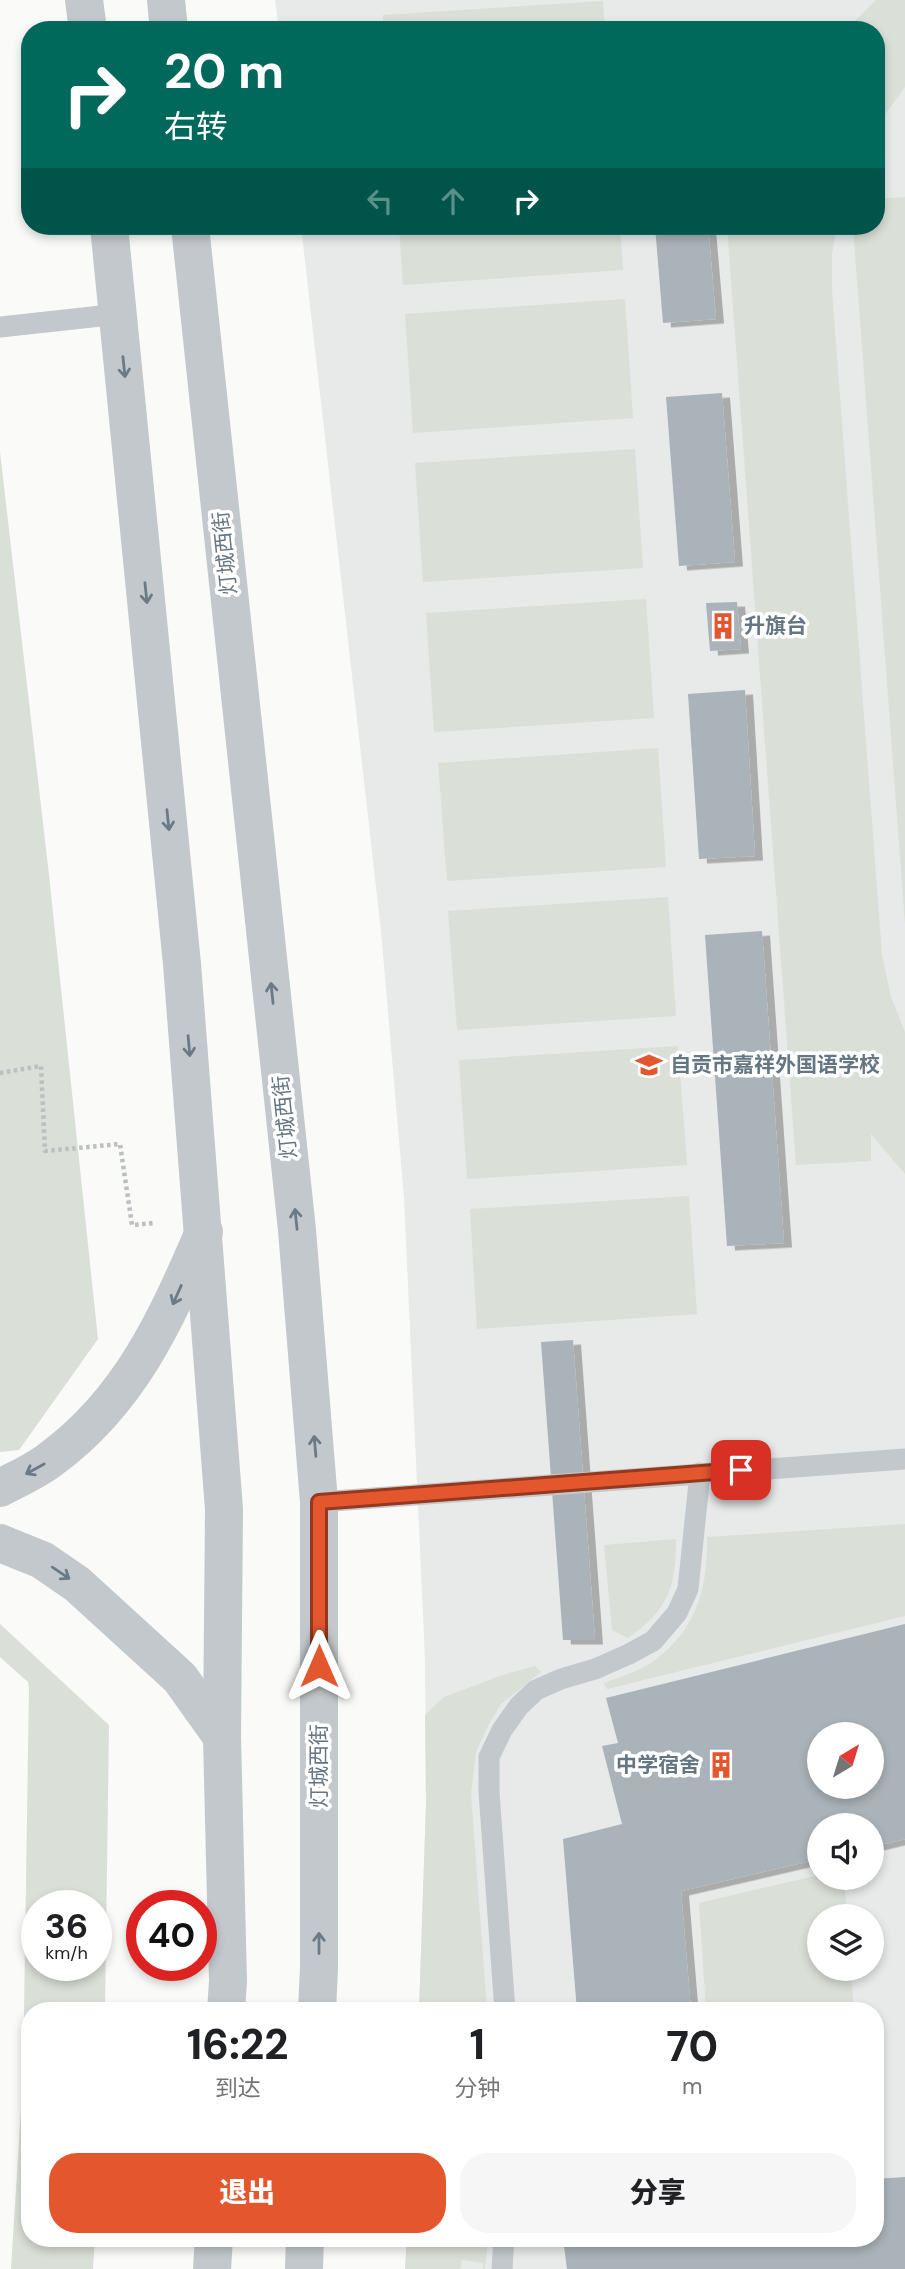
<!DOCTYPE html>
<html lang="zh">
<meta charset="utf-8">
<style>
:root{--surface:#fff;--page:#f6f6f6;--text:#202124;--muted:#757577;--accent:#e4572e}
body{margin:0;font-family:"DM Sans","Noto Sans SC",sans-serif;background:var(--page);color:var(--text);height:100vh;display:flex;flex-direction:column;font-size:26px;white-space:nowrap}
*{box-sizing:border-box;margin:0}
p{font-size:23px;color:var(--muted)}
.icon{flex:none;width:38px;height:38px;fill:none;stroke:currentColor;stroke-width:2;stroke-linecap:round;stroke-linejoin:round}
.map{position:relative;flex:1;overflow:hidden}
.details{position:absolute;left:21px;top:2002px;width:863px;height:245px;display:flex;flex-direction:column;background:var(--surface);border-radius:28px;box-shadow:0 4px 10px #0003}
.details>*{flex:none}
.top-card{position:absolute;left:21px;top:21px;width:864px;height:214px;border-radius:28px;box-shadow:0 4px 10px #0003;background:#00695c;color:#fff;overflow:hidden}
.needle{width:46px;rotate:38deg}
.fabs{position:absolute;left:807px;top:1722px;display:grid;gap:14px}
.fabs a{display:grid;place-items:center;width:77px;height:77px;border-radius:50%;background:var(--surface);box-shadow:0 4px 10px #0003;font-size:35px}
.speed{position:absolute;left:21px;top:1890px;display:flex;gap:14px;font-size:35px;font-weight:700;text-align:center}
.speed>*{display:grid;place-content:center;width:91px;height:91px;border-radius:50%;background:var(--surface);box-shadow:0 4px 10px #0003;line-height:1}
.speed small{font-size:18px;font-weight:400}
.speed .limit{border:10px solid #d22;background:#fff;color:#111}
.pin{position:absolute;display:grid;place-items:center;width:60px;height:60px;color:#fff;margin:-30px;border-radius:14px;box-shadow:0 4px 10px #0006}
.me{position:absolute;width:77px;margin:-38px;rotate:0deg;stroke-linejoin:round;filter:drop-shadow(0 0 5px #0008)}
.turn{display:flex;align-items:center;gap:24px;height:147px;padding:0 28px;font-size:32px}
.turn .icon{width:91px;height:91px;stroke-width:2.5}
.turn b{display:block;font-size:49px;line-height:60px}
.lanes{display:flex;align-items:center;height:66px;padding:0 28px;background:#0003;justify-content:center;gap:35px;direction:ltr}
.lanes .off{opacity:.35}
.eta{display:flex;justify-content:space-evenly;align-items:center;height:119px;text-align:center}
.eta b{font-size:42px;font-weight:800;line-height:49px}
.primary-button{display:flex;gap:14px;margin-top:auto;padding:14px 28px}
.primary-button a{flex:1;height:80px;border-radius:28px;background:var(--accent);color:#fff;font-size:28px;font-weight:800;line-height:80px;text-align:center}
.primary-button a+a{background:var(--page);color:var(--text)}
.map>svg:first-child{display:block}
.built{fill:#e8e9e9;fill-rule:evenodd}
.green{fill:#dadfd7;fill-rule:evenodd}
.building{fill:#aab3b9;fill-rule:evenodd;filter:url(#shadow)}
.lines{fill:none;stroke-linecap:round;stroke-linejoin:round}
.path{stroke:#bbbfc2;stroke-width:4.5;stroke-dasharray:3.5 3.5;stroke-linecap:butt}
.service{stroke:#c3c8cc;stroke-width:21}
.minor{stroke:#c3c8cc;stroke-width:38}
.tertiary{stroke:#c3c8cc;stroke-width:38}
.oneway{stroke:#6a7a87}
.route-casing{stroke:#94391e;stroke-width:18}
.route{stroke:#e4572e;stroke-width:12}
.labels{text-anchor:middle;stroke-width:7;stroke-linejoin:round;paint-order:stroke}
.street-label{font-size:21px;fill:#657683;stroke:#fff}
.poi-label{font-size:21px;font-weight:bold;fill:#657683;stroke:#fff;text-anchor:start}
</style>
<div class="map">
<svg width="905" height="2269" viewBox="0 0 905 2269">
<defs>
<filter id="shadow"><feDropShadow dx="8" dy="4.5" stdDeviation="0" flood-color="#0004"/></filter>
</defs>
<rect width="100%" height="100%" fill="#fafaf8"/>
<path class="built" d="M275,0h630v2269h-500l2,-31h468v-227h-456l7,-207 -1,-145 -21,-461 -23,-267 -80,-705h576v-196h-598zM819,1734h53v53h-53zM819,1825h53v53h-53zM819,1916h53v53h-53z"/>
<g class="green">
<path d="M876,0h29v87l-28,38v-95h-31z"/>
<path d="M603,1l2,29h-221l-1,-15z"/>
<path d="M905,197v727l-52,-698h24v-27z"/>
<path d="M399,226h221l3,44 -220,15z"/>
<path d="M727,226h110l-5,28v36l50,665 9,42 14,35v142l-34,-40v27l-75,4z"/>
<path d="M625,299l8,119 -220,15 -8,-119z"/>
<path d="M635,449l8,119 -220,14 -8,-119z"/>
<path d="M0,452l49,423 49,464 -79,111 -19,2z"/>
<path d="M646,599l8,119 -220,14 -8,-119z"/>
<path d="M658,748l8,119 -219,14 -9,-118z"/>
<path d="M668,897l8,119 -219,14 -9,-119z"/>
<path d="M678,1046l9,119 -220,14 -8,-119z"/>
<path d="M689,1196l8,118 -220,15 -7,-120z"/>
<path d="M905,1524v92l-298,73 -3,-6c15,-6 36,-12 50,-22 43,-32 54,-73 53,-124z"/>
<path d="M676,1539c0,48 -8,71 -48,99l-16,-8 -8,-85z"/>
<path d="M0,1624l109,101 -4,286h-75v227h65l-2,31h-82l12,-193 6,-388 -1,-6 -28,-25zM37,1906h59v59h-59z"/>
<path d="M535,1666l6,6 -40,32 -13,22 -12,26 -5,42 16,217h-68l7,-207 -1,-89 19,-18 59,-22z"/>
<path d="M819,1875v3h25l3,38h-28v53h32l3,41 -148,1 -7,-108z"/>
<path d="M407,2238h81l-3,31h-2v-6l-21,-3 -2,9h-55z"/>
</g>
<g class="building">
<path d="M655,226h53l8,93 -53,4z"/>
<path d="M722,393l13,169 -56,4 -13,-169z"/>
<path d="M737,602l4,47 -31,2 -4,-48z"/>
<path d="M745,690l10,166 -56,3 -11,-165z"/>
<path d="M762,931l22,312 -57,3 -22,-311z"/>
<path d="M573,1340l22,300h-32l-22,-298z"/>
<path d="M905,1624v215l-33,8v-22h-53v34l-138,32 10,120h-114l-14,-172 59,-15 -20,-78 16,-3 -12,-45zM819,1734h53v53h-53z"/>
<path d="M905,2177v92h-338l-4,-31h312v-59z"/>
</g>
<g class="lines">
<path class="path" d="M0,1073l41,-7 4,85 75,-7 12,81 23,-2"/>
<g class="service">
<path d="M0,327l119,-13"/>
<path d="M319,1502l586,-43"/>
<path d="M505,2011l-16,-219v-35l13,-27 17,-24 17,-16 25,-11 34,-10 34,-15 24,-13 24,-28 11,-24 12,-116"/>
<path d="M502,2269l2,-31"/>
</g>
<g class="minor">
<path d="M0,1488c17,-9 36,-17 51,-29 79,-58 115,-139 153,-227"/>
<path d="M0,1543l42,17 35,24 103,94 42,59"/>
</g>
<g class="tertiary">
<path d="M84,0l4,30"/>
<path d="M166,0l3,30"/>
<path d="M109,226l73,738 42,545 -2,228 6,244 -2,30"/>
<path d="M190,226l107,1004 22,272v466l-2,43"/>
<path d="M212,2269l2,-31"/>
<path d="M304,2269l1,-31"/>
</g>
</g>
<defs><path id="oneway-shaft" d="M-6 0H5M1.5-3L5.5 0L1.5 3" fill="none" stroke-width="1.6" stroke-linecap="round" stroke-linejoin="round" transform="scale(1.75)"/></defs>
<g class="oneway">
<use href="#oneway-shaft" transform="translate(124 367) rotate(84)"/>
<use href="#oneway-shaft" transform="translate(146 593) rotate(84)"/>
<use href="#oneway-shaft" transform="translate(168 820) rotate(84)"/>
<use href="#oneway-shaft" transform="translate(272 993) rotate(-96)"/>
<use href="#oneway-shaft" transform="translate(189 1046) rotate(85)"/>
<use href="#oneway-shaft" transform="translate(296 1219) rotate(-96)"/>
<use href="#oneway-shaft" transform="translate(177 1295) rotate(114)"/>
<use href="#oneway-shaft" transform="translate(315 1446) rotate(-95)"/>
<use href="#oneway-shaft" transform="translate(35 1469) rotate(151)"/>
<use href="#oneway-shaft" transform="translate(61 1573) rotate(34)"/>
<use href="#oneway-shaft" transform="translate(319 1943) rotate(-90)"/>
</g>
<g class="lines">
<defs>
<path id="route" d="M319,1666v-164l422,-32"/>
</defs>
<use href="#route" class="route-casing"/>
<use href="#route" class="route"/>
</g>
<defs>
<symbol id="building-bare" viewBox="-9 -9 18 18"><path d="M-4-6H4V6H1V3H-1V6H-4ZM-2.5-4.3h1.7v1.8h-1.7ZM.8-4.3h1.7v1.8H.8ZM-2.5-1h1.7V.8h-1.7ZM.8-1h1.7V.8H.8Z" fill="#e4572e" stroke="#fff" stroke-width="2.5" paint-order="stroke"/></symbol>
<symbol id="school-bare" viewBox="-9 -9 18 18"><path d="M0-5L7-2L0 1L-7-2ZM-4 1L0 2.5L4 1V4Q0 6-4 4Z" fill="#e4572e" stroke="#fff" stroke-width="2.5" paint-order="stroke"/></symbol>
</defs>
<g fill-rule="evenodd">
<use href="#building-bare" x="704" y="607" width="38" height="38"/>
<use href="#school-bare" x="630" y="1046" width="38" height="38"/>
<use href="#building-bare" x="702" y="1746" width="38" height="38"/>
</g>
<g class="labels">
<g class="street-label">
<text transform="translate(225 553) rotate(-96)" y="7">灯城西街</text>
<text transform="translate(285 1117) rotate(-96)" y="7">灯城西街</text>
<text transform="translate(319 1766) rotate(-90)" y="7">灯城西街</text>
</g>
<g class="poi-label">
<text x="744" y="633">升旗台</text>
<text x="670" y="1072">自贡市嘉祥外国语学校</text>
<text x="700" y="1772" text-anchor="end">中学宿舍</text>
</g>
</g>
</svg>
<div class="fabs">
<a><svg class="needle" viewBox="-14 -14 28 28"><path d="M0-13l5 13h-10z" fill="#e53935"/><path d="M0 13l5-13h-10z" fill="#757577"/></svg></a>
<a><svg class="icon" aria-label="sound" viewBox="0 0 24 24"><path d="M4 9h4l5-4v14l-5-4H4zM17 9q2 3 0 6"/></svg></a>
<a><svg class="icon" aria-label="layers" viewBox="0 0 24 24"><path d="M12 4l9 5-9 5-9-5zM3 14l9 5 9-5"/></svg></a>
</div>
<div class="speed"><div>36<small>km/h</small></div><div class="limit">40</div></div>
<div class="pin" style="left:741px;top:1470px;background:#d93025"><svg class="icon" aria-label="arrive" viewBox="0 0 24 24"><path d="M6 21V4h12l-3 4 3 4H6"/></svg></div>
<svg class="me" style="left:319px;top:1666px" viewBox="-20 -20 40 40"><path d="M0-17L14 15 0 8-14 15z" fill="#e4572e" stroke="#fff" stroke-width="4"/></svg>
<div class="top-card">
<div class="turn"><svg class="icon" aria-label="right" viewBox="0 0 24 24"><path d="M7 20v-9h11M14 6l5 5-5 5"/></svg><div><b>20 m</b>右转</div></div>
<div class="lanes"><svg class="icon off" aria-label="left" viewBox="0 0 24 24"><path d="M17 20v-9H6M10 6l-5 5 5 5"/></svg><svg class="icon off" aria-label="ahead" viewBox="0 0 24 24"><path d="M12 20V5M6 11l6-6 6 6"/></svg><svg class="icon" aria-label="right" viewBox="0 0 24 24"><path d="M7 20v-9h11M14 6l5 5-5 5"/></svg></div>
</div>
<section class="details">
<div class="eta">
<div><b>16:22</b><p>到达</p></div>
<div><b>1</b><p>分钟</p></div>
<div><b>70</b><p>m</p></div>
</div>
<div class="primary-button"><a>退出</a><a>分享</a></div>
</section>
</div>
